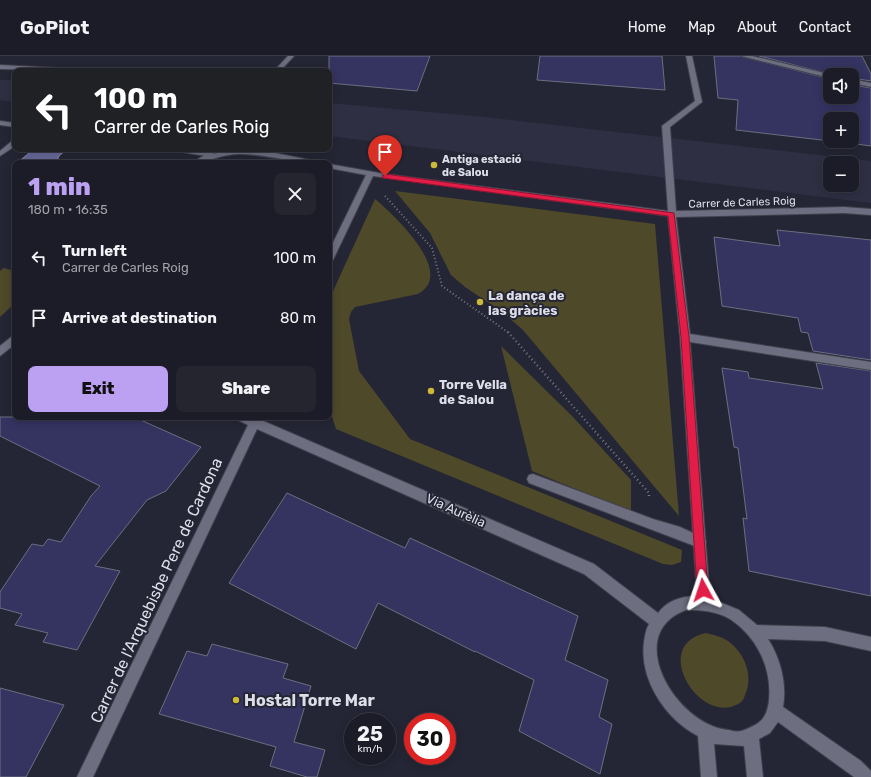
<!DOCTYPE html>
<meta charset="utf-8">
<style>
:root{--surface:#1c1c28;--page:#252530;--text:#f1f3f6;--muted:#a0a1a8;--line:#3a3a45;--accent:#bca0f2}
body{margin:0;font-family:Rubik,sans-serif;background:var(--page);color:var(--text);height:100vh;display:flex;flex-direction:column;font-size:15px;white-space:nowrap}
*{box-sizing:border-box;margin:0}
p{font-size:13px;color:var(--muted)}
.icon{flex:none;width:22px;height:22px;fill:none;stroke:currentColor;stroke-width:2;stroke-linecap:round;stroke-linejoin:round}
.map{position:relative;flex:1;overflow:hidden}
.sheet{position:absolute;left:12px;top:104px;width:320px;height:260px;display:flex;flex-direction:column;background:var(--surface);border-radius:8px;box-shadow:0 2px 10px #0003,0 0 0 1px var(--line)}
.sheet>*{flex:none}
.guide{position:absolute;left:12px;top:12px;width:320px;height:84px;border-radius:8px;box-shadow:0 2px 10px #0003,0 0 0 1px var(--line);background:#202124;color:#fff;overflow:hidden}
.controls{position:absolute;left:823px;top:12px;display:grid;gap:8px}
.controls a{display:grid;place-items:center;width:36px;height:36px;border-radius:8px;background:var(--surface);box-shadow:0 2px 10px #0003,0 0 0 1px var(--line);font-size:20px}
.speed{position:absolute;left:344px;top:657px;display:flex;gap:8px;font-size:20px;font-weight:700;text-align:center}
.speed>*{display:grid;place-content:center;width:52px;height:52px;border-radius:50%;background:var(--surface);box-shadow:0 2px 10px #0003,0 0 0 1px var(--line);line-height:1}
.speed small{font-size:10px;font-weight:400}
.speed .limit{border:6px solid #d22;background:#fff;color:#111}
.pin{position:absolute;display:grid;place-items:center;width:34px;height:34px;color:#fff;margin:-41px -17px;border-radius:50% 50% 50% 0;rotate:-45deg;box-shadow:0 0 4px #0007}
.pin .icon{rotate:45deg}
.me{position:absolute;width:44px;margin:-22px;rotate:355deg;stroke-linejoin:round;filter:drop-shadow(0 0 3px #0008)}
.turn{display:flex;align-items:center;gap:14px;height:84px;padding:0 16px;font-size:18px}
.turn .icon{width:52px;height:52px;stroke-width:2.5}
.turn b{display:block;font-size:28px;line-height:34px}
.round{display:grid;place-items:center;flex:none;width:42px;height:42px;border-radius:8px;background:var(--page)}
.headline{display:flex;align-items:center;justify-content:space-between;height:68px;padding:0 16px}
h1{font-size:24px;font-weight:800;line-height:30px;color:var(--accent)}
.cta{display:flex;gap:8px;margin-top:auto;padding:8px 16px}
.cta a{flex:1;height:46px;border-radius:8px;background:var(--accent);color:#111;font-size:16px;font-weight:800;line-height:46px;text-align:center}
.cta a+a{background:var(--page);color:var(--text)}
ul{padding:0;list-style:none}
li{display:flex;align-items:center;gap:12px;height:60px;padding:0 16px}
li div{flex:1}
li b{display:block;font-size:15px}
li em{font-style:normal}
header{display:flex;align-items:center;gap:24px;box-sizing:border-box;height:56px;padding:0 20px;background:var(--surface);border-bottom:1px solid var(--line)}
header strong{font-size:19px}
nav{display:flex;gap:22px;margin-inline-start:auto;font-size:14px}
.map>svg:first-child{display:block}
.built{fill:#2f2f43;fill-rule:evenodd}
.green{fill:#4e4929}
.water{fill:#6a6a9c;stroke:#8c8db3}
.building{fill:#353360;stroke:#6d6e80}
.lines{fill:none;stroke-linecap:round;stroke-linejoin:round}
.service-casing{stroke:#40414d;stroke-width:2}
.pedestrian-casing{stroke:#40414d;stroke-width:2}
.minor-casing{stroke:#40414d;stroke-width:2}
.path-far1{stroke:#757682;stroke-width:2;stroke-dasharray:1 2.5;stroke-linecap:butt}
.path{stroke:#757682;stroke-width:2.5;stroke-dasharray:1 3;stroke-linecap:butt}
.service{fill:#6d6e80;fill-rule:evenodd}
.pedestrian{fill:#6d6e80;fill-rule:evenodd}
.minor{fill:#6d6e80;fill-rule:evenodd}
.route{fill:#e11d48;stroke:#92132f}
.poi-dot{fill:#cdb938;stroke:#252635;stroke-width:1.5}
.labels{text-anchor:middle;stroke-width:4;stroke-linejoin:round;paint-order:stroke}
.far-poi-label{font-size:11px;font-weight:bold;fill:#dddee8;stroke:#252635;text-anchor:start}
.far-street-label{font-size:11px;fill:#dddee8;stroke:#252635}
.poi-label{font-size:13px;font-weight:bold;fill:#dddee8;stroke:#252635;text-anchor:start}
.street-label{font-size:13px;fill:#dddee8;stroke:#252635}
.near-street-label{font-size:16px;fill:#dddee8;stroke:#252635}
.near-poi-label{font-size:16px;font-weight:bold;fill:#dddee8;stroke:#252635;text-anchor:start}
</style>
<header>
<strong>GoPilot</strong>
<nav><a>Home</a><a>Map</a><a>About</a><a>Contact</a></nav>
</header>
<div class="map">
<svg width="871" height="721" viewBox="0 0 871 721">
<rect width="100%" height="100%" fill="#252635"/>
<g class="built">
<path d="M0,24h15v22l-15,-2z"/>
<path d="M329,47l155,14 387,44v42l-542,-67zM830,107h22v22h-22z"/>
</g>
<g class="green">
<path d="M395,135l260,33 24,292 -156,-186 -22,-19 -36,-24 -14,-12 -21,-42z"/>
<path d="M375,143c18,15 82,74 43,95l-63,13 -4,5 -2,7 10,52 51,68 272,111 -1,12 -9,3 -9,-1 -327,-135 -7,-22v-107z"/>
<path d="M15,211v36l-15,14v-46l4,-3 7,2z"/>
<path d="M501,290l71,70 59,64v32l-99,-41z"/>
<path d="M706,577c8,2 16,4 22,8 17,12 26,36 17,54 -1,3 -2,6 -5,8 -39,25 -91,-58 -34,-70z"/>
</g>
<path class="water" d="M34,93h33l-8,7 -3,7h-39z"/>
<g class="building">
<path d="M329,0h101l-13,35 -88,-8z"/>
<path d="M540,0h122l3,34 -128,-10z"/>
<path d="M714,0h26l90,23v18h22v-12l19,3v58l-37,-5h18v-22h-22v22l-94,-11 2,-30 -20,-2z"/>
<path d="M759,0h103l9,18v7l-19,-3v-3h-18z"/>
<path d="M777,174l94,10v120l-58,-9 -5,-18 -7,-1 -3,-14 -76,-12 -8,-69 66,9z"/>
<path d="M816,307l55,8v225l-122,-25 -6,-53 4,1 -9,-71 -4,-1 -12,-79 26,4 1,6 74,11z"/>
<path d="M0,361h134l67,30 -35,44 -19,9 -52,66 25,5 -43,79 -34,-8 5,-9 -33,-8 7,-11 -22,-6v-16l32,-48 11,2 5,-7 13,3 30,-46 9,-10 -100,-50z"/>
<path d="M287,437l118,55 5,-10 168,78 -13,44 43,20 -9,37 13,7 -12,50 -81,-43 15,-51 -59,-29v1l-97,-49 -22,46 -127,-66z"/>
<path d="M212,588l76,20 -5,14 28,8 -17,56 31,8 -8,27h-10l-37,-11 6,-19 -117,-33 28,-63 20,5z"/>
<path d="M0,632l64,17 -38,72h-26z"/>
</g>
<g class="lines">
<defs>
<path id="service" d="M533,418l120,45 27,8 24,11 2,4 -2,4 -4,2 -171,-65 -2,-4 2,-4z"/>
<path id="pedestrian" d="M171,93c11,0 36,-1 45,6l-4,2 -37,-6z"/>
<g id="minor">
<path d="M288,0h6l-14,15h-6z"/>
<path d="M686,0h6l10,46 -32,25 6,84 168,-4 27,2v6l-27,-2 -168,4 14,117 181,28v8l-181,-28 20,256 29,12 18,15 68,2 46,10v14l-46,-10 -57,-2c13,20 19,46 15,68l78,54 10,10v6h-17l-76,-55 -8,11 -11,6 4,38h-16l-3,-31 -30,-2 3,33h-16l-3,-41c-33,-17 -59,-57 -54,-94 1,-7 2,-13 5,-18l-65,-50 -327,-145 -164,348h-16l171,-352 -10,-5 -2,-3h27l-2,3 333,144 64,49c9,-12 23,-17 39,-17l-17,-259 -12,-121 -295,-40 -40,84 -4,3v-12l37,-76 -37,-7v-4l56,10 283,37 -6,-85 33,-25zM686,554c16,0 30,1 44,9 27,18 42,49 39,81 -1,10 -4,20 -14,25 -4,2 -10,5 -14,6 -4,1 -9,0 -12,-1 -52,-4 -108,-96 -43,-120z"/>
<path d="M741,0h11l81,19h-3v3z"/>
<path d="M0,9l78,4 3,2 -81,-2z"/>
<path d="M852,23l19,4v4l-19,-4z"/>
<path d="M0,65l15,2v4l-15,-2z"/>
<path d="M12,85h3v5l-15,10v-5z"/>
<path d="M238,94l32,2 45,9 4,2c-27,0 -53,-9 -80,-9 -18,0 -32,9 -48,9l14,-8z"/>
<path d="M15,278v10l-15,12v-10z"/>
</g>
</defs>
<use href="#service" class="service-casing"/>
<use href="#pedestrian" class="pedestrian-casing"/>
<use href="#minor" class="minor-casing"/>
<path class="path-far1" d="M385,140l47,52 10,38 67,47"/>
<path class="path" d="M508,276l141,161v6"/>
<use href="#service" class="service"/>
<use href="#pedestrian" class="pedestrian"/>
<use href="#minor" class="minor"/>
</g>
<path class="route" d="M385,118l289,39 15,124 19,253 -1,4 -4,2 -4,-2 -2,-4 -16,-253 -13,-121 -285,-38 -1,-2z"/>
<g class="poi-dot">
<circle cx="434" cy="109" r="4"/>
<circle cx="480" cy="246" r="4"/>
<circle cx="431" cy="335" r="4"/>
<circle cx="236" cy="644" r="4"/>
</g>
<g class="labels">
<g class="far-poi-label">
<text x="442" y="107">Antiga estació<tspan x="442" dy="13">de Salou</tspan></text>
</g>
<g class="far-street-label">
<text transform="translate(742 146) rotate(-2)" y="4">Carrer de Carles Roig</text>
</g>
<g class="poi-label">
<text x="488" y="244">La dança de<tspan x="488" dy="15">las gràcies</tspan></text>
<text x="439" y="333">Torre Vella<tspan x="439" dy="15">de Salou</tspan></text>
</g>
<g class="street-label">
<text transform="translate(456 454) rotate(24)" y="5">Via Aurèlia</text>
</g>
<g class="near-street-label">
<text transform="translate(156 534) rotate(-65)" y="6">Carrer de l'Arquebisbe Pere de Cardona</text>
</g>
<g class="near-poi-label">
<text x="244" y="650">Hostal Torre Mar</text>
</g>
</g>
</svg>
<div class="controls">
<a><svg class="icon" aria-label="sound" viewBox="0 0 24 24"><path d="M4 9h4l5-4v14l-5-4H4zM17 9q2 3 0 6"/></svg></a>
<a>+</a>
<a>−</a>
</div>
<div class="speed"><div>25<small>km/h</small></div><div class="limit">30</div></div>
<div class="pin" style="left:385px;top:120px;background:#d93025"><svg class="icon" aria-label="arrive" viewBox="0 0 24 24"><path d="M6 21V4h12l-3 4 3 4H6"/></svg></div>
<svg class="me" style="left:703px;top:534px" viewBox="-20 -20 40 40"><path d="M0-17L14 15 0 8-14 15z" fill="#e11d48" stroke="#fff" stroke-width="4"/></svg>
<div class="guide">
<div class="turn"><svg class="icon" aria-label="left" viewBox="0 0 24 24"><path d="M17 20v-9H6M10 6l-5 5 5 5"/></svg><div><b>100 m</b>Carrer de Carles Roig</div></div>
</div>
<section class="sheet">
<div class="headline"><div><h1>1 min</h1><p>180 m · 16:35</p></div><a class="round"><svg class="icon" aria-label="close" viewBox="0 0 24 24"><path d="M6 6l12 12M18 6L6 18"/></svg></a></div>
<ul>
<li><svg class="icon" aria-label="left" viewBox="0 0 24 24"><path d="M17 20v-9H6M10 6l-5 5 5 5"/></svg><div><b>Turn left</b><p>Carrer de Carles Roig</p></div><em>100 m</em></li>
<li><svg class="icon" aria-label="arrive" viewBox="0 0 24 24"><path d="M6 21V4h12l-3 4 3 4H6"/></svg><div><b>Arrive at destination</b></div><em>80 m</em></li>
</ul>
<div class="cta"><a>Exit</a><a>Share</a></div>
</section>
</div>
